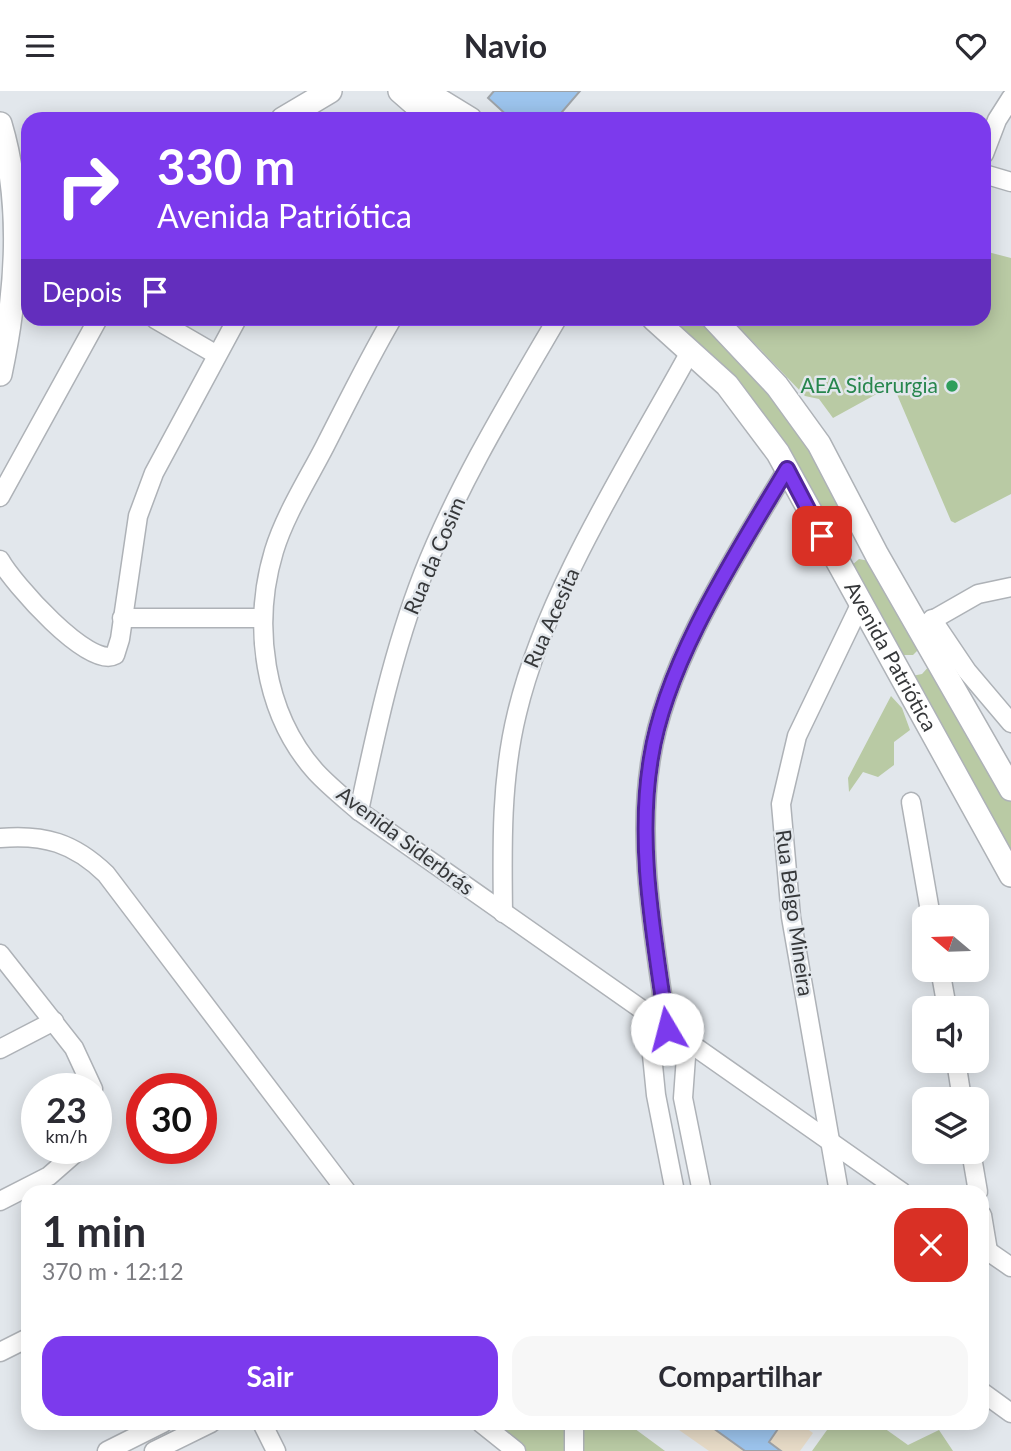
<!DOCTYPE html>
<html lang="pt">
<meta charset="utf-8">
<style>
:root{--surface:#fff;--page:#f7f7f7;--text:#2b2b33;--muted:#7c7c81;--accent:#7c3aed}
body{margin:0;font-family:Lato,sans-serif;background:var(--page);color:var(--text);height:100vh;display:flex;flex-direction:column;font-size:26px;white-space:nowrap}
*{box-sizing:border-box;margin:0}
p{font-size:23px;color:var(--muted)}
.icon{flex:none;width:38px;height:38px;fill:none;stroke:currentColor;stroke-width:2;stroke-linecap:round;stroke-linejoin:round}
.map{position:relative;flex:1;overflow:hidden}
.drawer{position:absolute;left:21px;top:1094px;width:968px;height:245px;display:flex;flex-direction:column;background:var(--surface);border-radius:21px;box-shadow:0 4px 18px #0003}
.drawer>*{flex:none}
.banner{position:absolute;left:21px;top:21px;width:970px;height:214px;border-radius:21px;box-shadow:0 4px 18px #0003;background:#7c3aed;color:#fff;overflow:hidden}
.needle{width:46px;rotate:289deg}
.controls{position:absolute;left:912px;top:814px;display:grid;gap:14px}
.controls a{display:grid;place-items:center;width:77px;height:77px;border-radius:14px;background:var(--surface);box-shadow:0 4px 18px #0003;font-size:35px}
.speed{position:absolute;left:21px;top:982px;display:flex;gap:14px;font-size:35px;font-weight:700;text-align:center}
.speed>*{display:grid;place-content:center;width:91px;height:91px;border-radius:50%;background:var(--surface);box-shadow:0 4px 18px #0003;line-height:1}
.speed small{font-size:18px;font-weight:400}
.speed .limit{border:10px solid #d22;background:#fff;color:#111}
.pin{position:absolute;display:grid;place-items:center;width:60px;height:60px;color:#fff;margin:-30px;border-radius:14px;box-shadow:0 4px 10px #0006}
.me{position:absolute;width:77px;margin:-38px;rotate:352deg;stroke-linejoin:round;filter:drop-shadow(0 0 5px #0008)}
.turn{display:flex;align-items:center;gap:24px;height:147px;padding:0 21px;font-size:32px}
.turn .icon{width:91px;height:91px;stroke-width:2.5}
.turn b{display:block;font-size:49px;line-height:60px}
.then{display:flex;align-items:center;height:66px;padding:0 21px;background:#0003;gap:14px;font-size:26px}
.round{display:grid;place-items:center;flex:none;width:74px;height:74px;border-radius:21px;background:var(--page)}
.head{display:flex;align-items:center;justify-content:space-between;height:119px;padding:0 21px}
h1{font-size:42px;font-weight:700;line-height:52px}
.action{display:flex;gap:14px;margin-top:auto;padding:14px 21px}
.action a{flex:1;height:80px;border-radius:21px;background:var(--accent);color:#fff;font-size:28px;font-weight:700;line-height:80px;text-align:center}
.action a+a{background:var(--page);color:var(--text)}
header{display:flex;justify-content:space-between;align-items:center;height:91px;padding:0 21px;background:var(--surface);font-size:32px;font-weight:700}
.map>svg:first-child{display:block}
.education{fill:#e7dbc7}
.green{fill:#b9caa4}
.building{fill:#9cc4ed;stroke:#9ea3a8;stroke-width:2}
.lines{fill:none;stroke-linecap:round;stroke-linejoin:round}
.minor-casing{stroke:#aeb2b7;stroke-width:21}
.major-casing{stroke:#aeb2b7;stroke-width:26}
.minor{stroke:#fff;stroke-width:18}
.major{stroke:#fff;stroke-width:23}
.route-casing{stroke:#51269a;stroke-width:18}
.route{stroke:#7c3aed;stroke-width:12}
.leisure-dot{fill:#2e9e5b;stroke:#e2e7ec;stroke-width:2.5}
.labels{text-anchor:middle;stroke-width:5;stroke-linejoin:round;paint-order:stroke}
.leisure-label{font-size:21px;fill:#27864d;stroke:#e2e7ec;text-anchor:end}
.street-label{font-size:21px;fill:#36383a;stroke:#e2e7ec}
</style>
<header><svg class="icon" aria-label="menu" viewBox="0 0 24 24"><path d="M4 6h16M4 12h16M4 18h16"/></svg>Navio<svg class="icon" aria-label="heart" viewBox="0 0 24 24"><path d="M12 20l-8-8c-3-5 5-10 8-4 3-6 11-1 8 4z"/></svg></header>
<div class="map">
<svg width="1011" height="1360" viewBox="0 0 1011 1360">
<rect width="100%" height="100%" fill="#e2e7ec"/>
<path class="education" d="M669,1332h130l14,10 -13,18h-91z"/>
<g class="green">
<path d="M984,160l27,7v236l-56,29 -4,-2 -58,-136 -60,33 -14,-19 -14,-3 -74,-77h253z"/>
<path d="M661,228h38l82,78 71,128 -5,6 -15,-1z"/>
<path d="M859,468l10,2 50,88 -6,6h-13l-49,-89z"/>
<path d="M932,572l79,139v51l-104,-176 15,-3z"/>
<path d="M891,605l11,12 8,22 -16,12v23l-16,12 -15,-5 -14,20 -1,-14z"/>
<path d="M489,1332h80l-4,11 4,17h-46z"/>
<path d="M582,1332h45l38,28h-83z"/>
<path d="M832,1332h45l31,22 31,-15 14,21h-141z"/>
</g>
<g class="building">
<path d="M494,0h86l-24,28h-45l-23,-21z"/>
<path d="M706,1332h76l-13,19 12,9h-36z"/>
</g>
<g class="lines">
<defs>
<g id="minor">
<path d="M984,63l13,-34 14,-22"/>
<path d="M984,83l27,8"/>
<path d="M155,228l62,36"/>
<path d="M392,228c-24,41 -45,84 -67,127 -17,33 -40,69 -51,105 -22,73 -11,162 42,221 13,14 28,26 43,39l543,381"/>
<path d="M0,406l98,-178"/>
<path d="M0,469c12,22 89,110 115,95l5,-16 18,-123 16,-43 83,-154"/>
<path d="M122,527h141"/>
<path d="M932,528l35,52 44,52"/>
<path d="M922,535l56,-32 33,-7"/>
<path d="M911,711l20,115"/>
<path d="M359,720c17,-80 34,-160 64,-237 35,-89 86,-173 134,-255"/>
<path d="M0,747c44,-4 74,5 106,36l241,318"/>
<path d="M503,822c-1,-67 -2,-135 14,-200 29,-122 114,-253 174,-363"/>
<path d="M0,863l74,94 19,41"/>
<path d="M940,878l7,39"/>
<path d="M648,924l8,80 19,97"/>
<path d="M667,938c-12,-89 -31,-182 -16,-271 15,-97 86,-205 136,-289"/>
<path d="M687,952l-4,55 19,94"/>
<path d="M0,958l54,-28"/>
<path d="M956,970l6,38"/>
<path d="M971,1060l7,41"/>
<path d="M839,1101l-48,-275 -10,-113 16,-68 63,-131"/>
<path d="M0,1110l49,-25 32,-28"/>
<path d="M982,1124l6,36"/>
<path d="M982,1156l29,20"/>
<path d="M0,1261l28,-14"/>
<path d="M982,1301l29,21"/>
<path d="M262,1332l14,28"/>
<path d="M481,1332l35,28"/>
<path d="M107,1360l56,-28"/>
<path d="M154,1360l57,-28"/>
<path d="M574,1360v-28"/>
</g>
<g id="major">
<path d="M400,0l32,28"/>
<path d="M424,0l46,28"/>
<path d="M283,28l47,-28"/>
<path d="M0,33c24,80 17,170 0,250"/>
<path id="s1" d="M654,228l73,66 51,68 233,422"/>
<path d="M714,228l63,67 42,58 58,111 134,234"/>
</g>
</defs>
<use href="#minor" class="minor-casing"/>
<use href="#major" class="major-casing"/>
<use href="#minor" class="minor"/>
<use href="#major" class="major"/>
</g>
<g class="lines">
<defs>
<path id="route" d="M667,938c-12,-89 -31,-182 -16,-271 15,-97 86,-205 136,-289l35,67"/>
</defs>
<use href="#route" class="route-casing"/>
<use href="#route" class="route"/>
</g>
<circle class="leisure-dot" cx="952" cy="295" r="7"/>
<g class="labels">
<g class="leisure-label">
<text x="938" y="302">AEA Siderurgia</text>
</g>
<g class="street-label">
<text transform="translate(435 465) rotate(-67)" y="7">Rua da Cosim</text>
<text transform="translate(552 527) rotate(-66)" y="7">Rua Acesita</text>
<text dy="7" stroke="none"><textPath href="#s1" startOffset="416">Avenida Patriótica</textPath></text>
<text transform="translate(405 750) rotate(37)" y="7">Avenida Siderbrás</text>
<text transform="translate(794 822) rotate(82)" y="7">Rua Belgo Mineira</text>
</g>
</g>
</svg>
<div class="controls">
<a><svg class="needle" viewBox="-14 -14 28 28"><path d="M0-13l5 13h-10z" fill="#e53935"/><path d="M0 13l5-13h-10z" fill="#7c7c81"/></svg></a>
<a><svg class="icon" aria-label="sound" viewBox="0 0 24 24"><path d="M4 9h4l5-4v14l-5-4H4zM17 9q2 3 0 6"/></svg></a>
<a><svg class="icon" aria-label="layers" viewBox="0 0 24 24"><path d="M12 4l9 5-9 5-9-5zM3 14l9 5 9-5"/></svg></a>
</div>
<div class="speed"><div>23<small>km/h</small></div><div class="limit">30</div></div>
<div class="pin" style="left:822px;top:445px;background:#d93025"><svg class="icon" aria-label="arrive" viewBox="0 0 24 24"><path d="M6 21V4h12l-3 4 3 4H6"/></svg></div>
<svg class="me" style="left:667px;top:938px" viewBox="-20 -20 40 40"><circle r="19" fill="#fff"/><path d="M0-13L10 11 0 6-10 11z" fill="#7c3aed"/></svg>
<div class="banner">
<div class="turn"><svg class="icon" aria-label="right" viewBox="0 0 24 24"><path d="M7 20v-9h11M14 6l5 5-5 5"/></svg><div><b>330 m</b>Avenida Patriótica</div></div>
<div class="then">Depois<svg class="icon" aria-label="arrive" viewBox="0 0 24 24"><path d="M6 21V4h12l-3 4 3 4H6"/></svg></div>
</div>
<section class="drawer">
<div class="head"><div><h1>1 min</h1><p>370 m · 12:12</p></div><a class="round" style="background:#d93025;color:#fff"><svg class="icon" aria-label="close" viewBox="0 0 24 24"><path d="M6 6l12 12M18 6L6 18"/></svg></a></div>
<div class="action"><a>Sair</a><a>Compartilhar</a></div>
</section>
</div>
